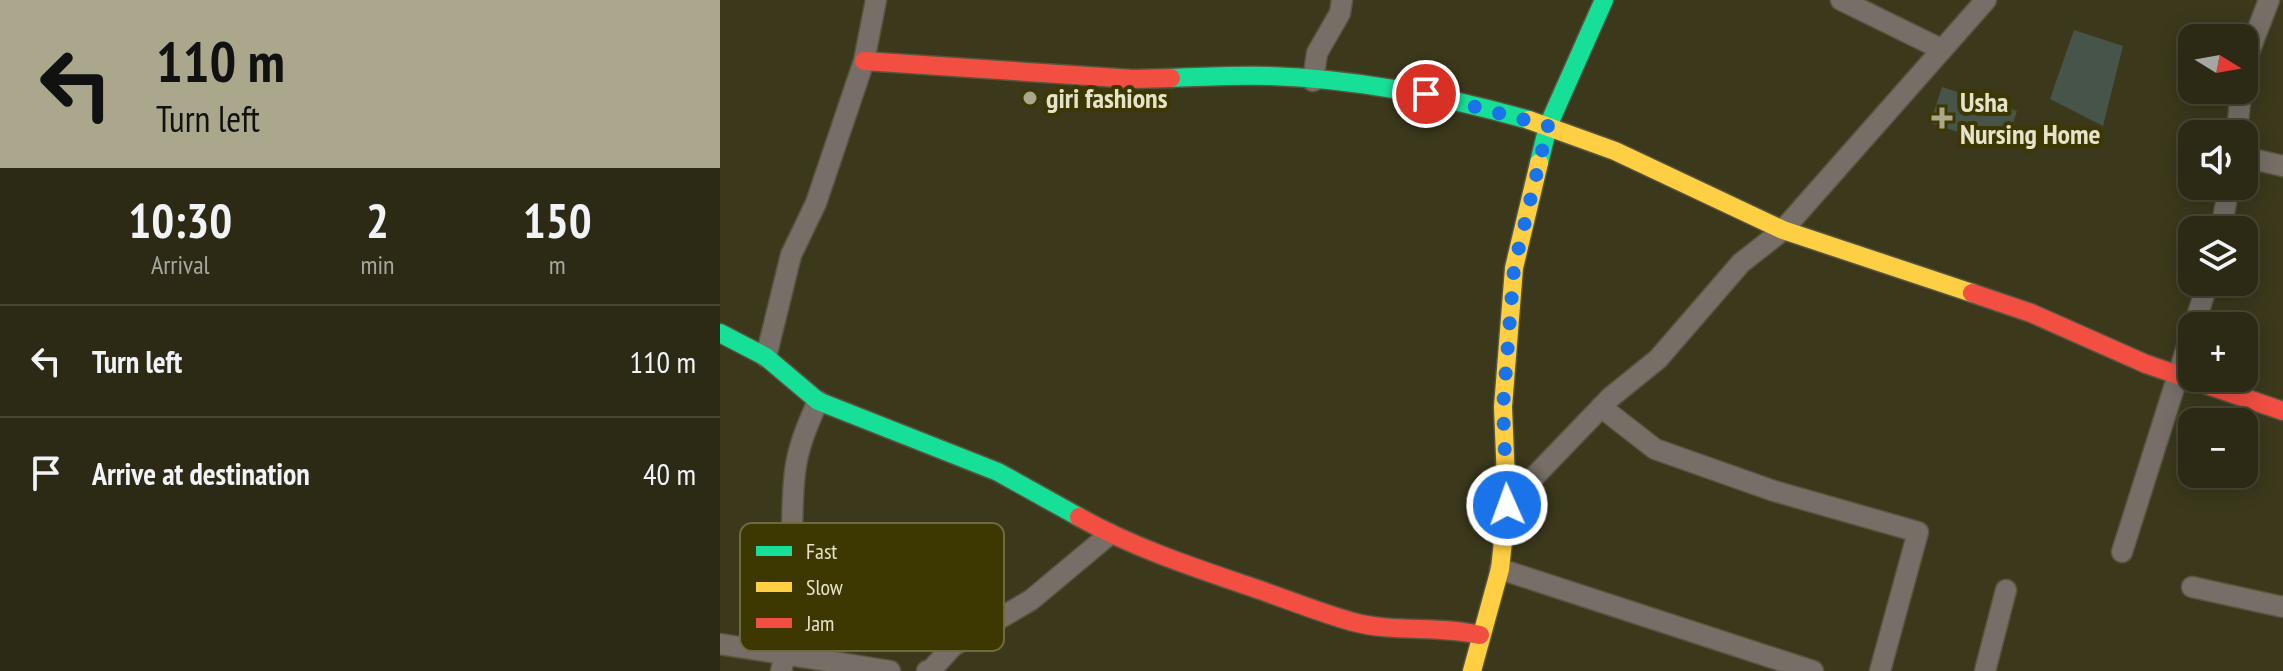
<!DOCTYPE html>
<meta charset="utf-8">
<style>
:root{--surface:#2c2a15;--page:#34321e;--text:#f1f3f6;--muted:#a6a7a0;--line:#484634}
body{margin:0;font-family:"PT Sans Narrow",sans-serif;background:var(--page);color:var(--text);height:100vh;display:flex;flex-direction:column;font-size:30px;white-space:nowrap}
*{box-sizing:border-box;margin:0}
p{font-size:26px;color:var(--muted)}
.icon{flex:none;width:44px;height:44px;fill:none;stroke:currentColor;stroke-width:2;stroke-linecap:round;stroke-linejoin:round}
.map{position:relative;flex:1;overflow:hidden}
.side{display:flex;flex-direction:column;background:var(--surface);width:720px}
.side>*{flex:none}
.banner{background:#aaa78c;color:#111;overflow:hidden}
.needle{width:52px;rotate:101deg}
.fabs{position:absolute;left:1458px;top:24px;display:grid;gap:16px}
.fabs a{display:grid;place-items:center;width:80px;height:80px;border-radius:16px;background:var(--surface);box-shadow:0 4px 20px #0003,0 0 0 2px var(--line);font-size:40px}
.pin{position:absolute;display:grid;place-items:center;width:68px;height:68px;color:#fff;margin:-34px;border:4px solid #fff;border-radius:50%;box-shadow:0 2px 8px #0007}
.me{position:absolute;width:88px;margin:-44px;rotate:358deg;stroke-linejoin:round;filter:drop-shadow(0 0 6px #0008)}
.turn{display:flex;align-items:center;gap:28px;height:168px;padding:0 24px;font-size:36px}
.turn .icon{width:104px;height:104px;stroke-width:2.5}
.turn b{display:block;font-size:56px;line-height:68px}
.eta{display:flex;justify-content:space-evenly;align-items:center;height:136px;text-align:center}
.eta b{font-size:48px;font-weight:700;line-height:56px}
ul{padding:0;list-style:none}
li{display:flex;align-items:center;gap:24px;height:112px;padding:0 24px;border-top:2px solid var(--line)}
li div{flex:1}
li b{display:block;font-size:30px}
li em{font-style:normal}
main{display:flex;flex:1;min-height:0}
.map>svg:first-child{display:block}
.building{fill:#46544a}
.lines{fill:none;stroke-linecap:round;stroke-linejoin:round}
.street-casing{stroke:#57553e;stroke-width:23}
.fast-casing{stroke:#57553e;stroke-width:21}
.slow-casing{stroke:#57553e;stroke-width:21}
.jam-casing{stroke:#57553e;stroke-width:21}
.street{stroke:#766e67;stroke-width:20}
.fast{stroke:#16e098;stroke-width:18}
.slow{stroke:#ffcf43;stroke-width:18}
.jam{stroke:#f24e42;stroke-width:18}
.route{stroke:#1a73e8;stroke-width:14;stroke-dasharray:0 25.2}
.poi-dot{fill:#aaa78c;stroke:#3d3801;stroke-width:3}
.labels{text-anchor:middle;stroke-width:8;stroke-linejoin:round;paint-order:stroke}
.poi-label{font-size:28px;font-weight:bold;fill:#e5e3c9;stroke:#3d3801;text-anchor:start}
.key{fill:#3d3801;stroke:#6f6b3d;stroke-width:2}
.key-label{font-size:22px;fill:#e5e3c9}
</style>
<main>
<section class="side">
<div class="banner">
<div class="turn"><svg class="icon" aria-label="left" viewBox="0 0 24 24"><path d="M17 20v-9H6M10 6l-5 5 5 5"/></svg><div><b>110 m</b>Turn left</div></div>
</div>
<div class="eta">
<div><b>10:30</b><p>Arrival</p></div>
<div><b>2</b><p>min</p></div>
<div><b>150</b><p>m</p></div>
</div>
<ul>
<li><svg class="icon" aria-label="left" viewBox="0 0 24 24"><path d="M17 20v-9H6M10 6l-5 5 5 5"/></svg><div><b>Turn left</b></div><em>110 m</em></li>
<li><svg class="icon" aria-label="arrive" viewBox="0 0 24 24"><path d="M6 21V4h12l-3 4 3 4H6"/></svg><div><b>Arrive at destination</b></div><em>40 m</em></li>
</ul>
</section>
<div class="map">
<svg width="1563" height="671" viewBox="0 0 1563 671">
<rect width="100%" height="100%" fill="#3b381c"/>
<g class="building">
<path d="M1354,30l49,16 -20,80 -53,-27z"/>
<path d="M1222,87l75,24 -12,36 -75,-24z"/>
</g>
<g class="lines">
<defs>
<g id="street">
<path d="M1121,0l100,49"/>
<path d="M1524,65l25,-65"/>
<path d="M593,81l4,-28 23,-40 2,-13"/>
<path d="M1517,134l4,-44"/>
<path d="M1524,157l39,9"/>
<path d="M1501,230l8,-44"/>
<path d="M1474,326l14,-44"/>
<path d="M46,357l25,-102 25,-52 48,-142 12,-61"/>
<path d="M881,407l54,42 119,42 144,41 -38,139"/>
<path d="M787,505l104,-108 47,-38 83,-96 42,-33 203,-230"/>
<path d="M1402,552l70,-221"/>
<path d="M780,569l313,102"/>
<path d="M1472,587l91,20"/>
<path d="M0,644l170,27"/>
<path d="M61,671c19,-64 6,-133 14,-199 3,-26 13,-48 23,-71"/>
<path d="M207,671l4,-1 22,-24 78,-46 79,-66"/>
<path d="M1265,671l21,-81"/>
</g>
<g id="fast">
<path d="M451,78c33,-1 66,-3 98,-2 89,3 175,20 260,44"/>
<path d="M819,163l9,-37 56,-126"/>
<path d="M0,333l46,24 52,44 180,71 81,45"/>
</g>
<g id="slow">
<path d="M809,120l86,31 168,79 189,63"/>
<path d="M752,671l28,-102 7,-64 -4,-98 11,-139 25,-105"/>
</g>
<g id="jam">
<path d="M144,61l269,18 38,-1"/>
<path d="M1252,293l59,20 115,51 137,47"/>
<path d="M359,517c57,32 119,52 181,73 31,11 61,23 93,32 42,11 85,3 127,13"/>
</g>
</defs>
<use href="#street" class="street-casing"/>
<use href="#fast" class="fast-casing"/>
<use href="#slow" class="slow-casing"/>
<use href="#jam" class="jam-casing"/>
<use href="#street" class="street"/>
<use href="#fast" class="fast"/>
<use href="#slow" class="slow"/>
<use href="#jam" class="jam"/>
</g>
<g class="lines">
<path class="route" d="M706,94l122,32 -34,142 -11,139 4,98"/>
</g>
<g class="poi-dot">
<circle cx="310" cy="98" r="8"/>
<path d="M1218 106h8v8h8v8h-8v8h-8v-8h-8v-8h8z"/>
</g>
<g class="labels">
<g class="poi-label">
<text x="326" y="108">giri fashions</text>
<text x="1240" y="112">Usha<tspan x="1240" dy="32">Nursing Home</tspan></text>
</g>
</g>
<rect x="20" y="523" width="264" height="128" rx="12" class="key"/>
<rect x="36" y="546" width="36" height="10" fill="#16e098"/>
<rect x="36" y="582" width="36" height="10" fill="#ffcf43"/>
<rect x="36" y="618" width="36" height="10" fill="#f24e42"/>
<g class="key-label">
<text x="86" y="559">Fast</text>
<text x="86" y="595">Slow</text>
<text x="86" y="631">Jam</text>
</g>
</svg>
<div class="fabs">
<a><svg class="needle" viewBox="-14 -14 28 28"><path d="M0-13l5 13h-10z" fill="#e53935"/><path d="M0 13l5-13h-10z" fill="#a6a7a0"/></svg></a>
<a><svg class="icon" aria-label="sound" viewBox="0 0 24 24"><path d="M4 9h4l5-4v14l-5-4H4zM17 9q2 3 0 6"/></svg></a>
<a><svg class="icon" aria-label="layers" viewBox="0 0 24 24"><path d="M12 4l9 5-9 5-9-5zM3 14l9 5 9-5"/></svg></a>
<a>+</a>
<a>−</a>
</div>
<div class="pin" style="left:706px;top:94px;background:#d93025"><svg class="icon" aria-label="arrive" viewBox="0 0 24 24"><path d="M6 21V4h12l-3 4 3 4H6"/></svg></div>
<svg class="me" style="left:787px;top:505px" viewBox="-20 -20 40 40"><circle r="17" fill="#1a73e8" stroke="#fff" stroke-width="3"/><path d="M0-11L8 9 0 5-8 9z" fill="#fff"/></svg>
</div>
</main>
